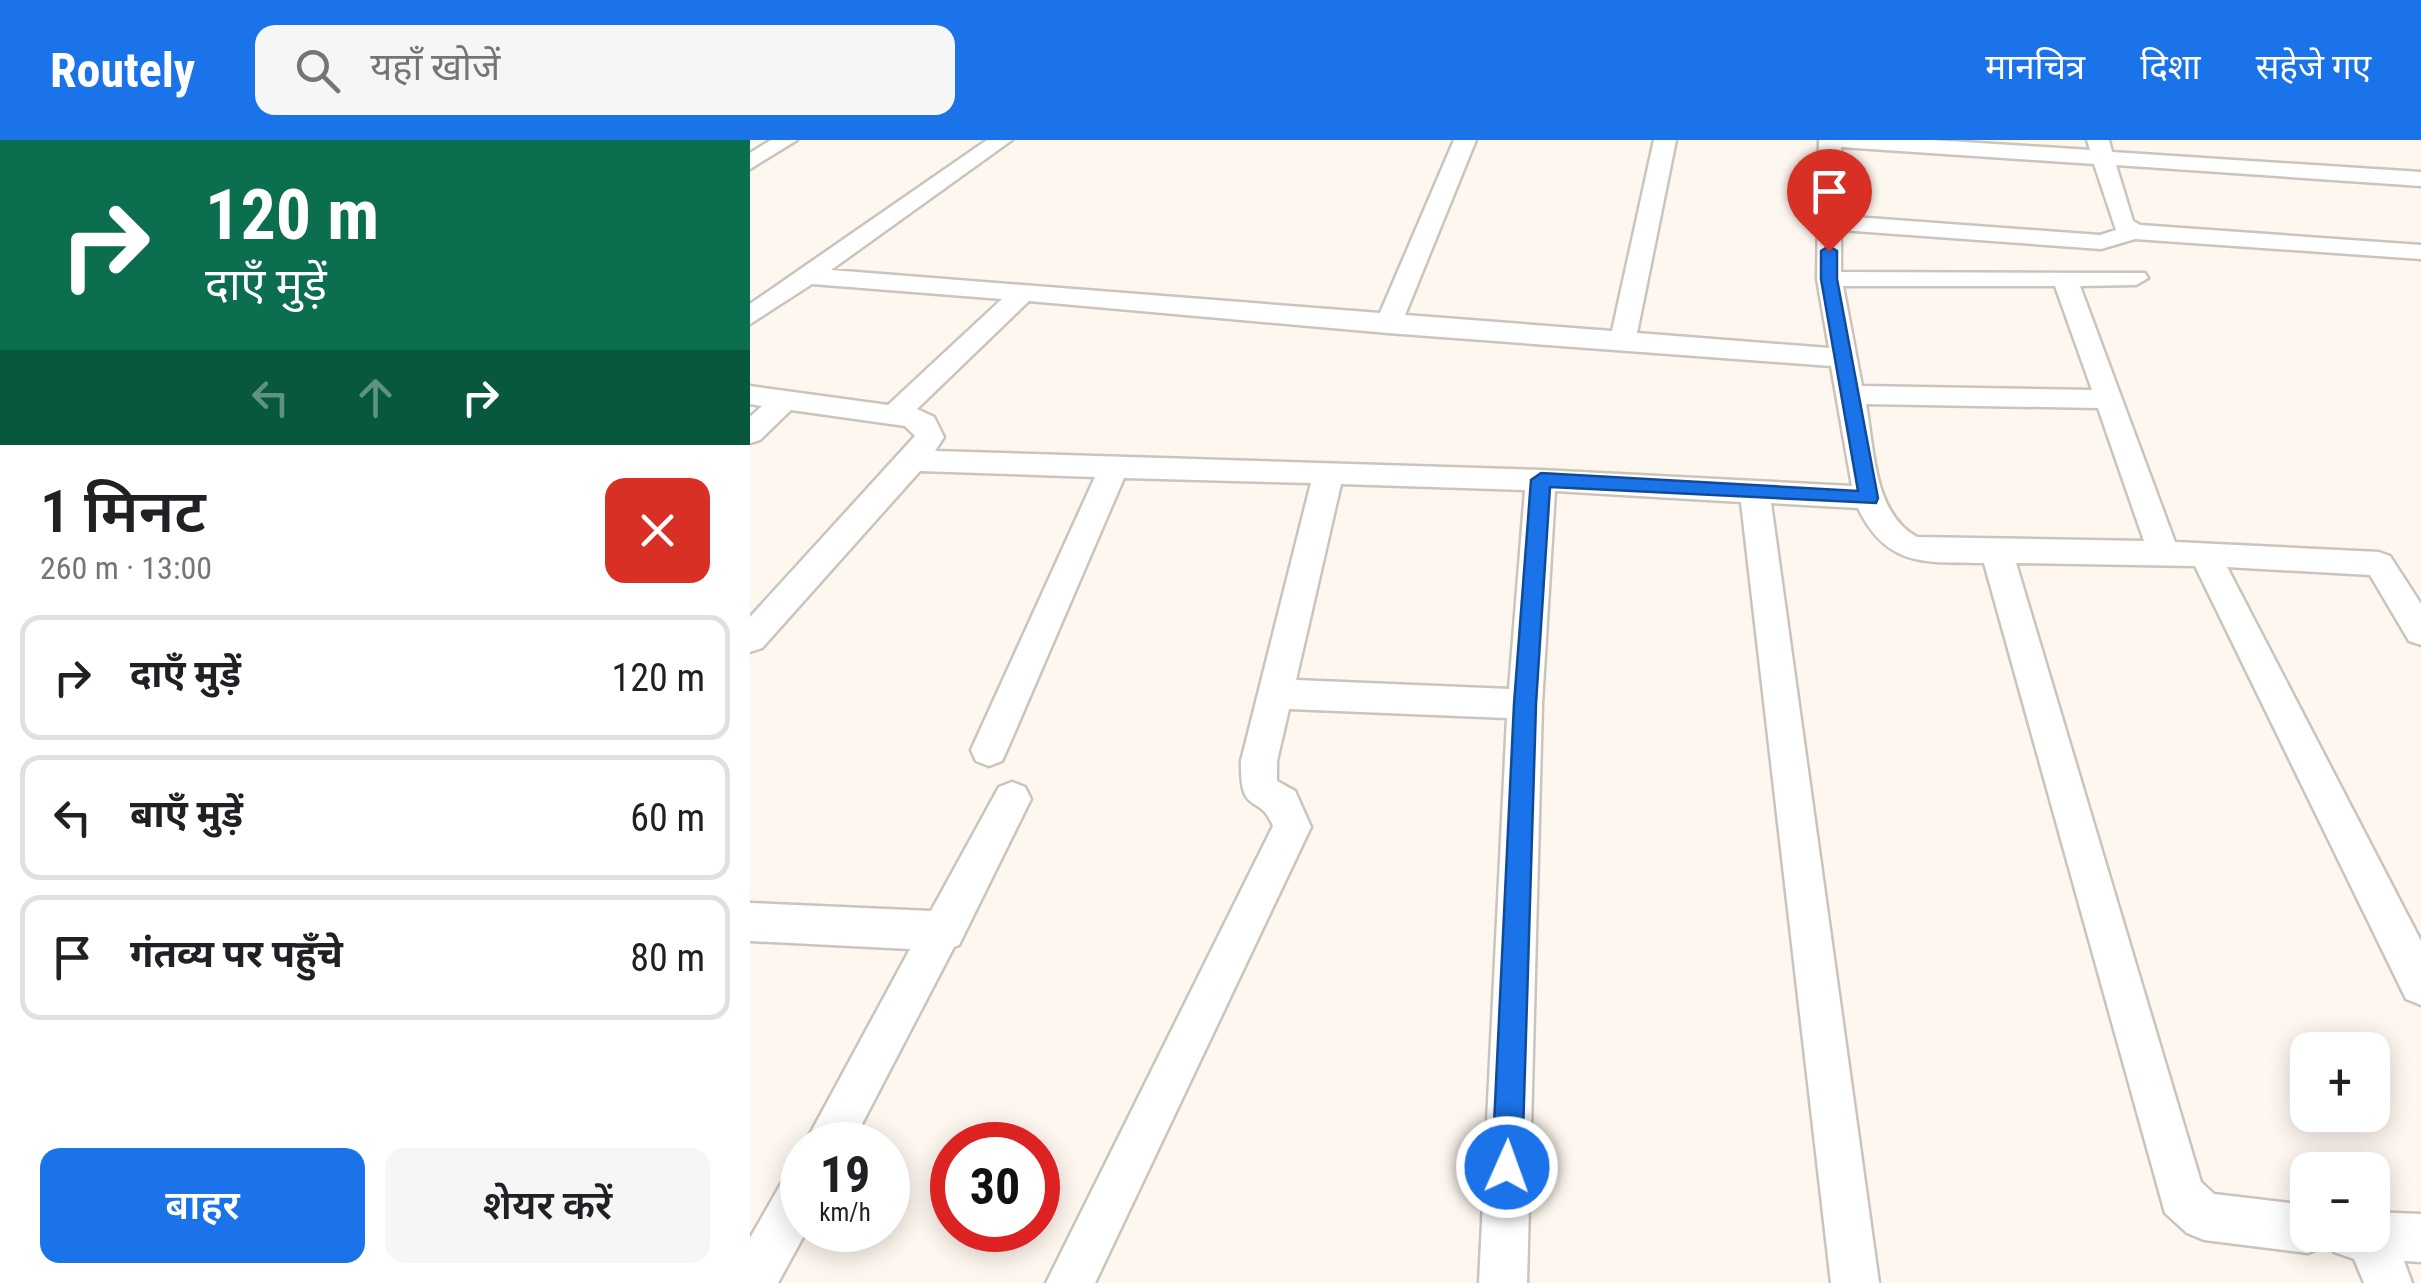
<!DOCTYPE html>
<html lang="hi">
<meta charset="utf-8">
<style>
:root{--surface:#fff;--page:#f6f6f6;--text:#202124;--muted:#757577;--line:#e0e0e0;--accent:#1a73e8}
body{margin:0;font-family:"Roboto Condensed","Noto Sans Devanagari",sans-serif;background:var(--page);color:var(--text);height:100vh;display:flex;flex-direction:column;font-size:38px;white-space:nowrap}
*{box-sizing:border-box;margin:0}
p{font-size:32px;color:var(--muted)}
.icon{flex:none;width:55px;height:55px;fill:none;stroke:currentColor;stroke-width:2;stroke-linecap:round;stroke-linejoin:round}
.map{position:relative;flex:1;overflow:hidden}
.side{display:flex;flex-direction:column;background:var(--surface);width:750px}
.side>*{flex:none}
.banner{background:#0b6e4f;color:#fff;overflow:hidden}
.fabs{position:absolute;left:1540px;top:892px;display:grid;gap:20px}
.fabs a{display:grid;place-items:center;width:100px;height:100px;border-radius:20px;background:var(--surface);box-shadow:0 5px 25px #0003;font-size:50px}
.speed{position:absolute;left:30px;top:982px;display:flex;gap:20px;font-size:50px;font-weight:700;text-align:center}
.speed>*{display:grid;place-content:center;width:130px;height:130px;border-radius:50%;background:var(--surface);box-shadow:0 5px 25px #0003;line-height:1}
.speed small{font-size:25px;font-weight:400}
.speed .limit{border:15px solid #d22;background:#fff;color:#111}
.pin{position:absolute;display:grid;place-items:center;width:85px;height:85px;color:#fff;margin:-102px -42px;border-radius:50% 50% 50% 0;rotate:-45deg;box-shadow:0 0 10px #0007}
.pin .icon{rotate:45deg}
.me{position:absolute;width:110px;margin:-55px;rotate:2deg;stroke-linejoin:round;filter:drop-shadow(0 0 8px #0008)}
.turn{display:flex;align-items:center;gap:35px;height:210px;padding:0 40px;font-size:45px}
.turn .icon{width:130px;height:130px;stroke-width:2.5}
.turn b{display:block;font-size:70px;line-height:85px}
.lanes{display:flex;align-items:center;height:95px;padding:0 40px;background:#0003;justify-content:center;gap:50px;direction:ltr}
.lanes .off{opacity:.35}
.round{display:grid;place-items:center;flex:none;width:105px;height:105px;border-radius:20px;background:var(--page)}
.overview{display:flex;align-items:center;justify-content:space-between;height:170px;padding:0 40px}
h1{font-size:60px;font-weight:600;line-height:75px}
.primary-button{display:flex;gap:20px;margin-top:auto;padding:20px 40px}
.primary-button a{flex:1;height:115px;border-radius:20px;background:var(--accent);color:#fff;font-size:40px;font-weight:600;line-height:115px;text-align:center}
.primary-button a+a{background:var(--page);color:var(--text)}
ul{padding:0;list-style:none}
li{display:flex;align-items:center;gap:30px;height:125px;margin:0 20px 15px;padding:0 20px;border:5px solid var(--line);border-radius:20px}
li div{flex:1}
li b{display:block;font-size:38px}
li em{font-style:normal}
header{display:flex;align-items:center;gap:60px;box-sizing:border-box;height:140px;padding:0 50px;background:var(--accent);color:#fff}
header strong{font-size:48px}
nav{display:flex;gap:55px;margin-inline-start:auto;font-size:35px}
.search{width:700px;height:90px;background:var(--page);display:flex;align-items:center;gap:25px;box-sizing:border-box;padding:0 35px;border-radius:20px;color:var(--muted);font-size:38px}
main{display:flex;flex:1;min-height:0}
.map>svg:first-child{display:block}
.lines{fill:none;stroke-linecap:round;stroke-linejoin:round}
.minor-casing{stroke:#cbc4bd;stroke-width:5}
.minor{fill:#fff;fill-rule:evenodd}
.route{fill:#1a73e8;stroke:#114b97;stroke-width:2.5}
</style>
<header>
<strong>Routely</strong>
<div class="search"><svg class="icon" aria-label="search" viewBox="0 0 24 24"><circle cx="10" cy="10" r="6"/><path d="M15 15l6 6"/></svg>यहाँ खोजें</div>
<nav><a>मानचित्र</a><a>दिशा</a><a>सहेजे गए</a></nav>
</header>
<main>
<section class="side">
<div class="banner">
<div class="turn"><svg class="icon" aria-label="right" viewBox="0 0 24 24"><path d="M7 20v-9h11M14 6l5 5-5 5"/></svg><div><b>120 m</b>दाएँ मुड़ें</div></div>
<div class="lanes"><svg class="icon off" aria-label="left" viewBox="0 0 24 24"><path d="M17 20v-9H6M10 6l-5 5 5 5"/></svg><svg class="icon off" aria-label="ahead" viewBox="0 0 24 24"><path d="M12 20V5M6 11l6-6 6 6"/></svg><svg class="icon" aria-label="right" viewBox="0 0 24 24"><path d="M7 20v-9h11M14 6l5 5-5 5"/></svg></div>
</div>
<div class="overview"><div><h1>1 मिनट</h1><p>260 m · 13:00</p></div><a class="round" style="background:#d93025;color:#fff"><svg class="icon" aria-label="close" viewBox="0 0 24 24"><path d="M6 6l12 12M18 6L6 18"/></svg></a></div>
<ul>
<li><svg class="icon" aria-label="right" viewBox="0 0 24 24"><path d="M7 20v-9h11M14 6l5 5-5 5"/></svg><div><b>दाएँ मुड़ें</b></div><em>120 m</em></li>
<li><svg class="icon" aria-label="left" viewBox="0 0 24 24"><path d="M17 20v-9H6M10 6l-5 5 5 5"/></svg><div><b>बाएँ मुड़ें</b></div><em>60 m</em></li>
<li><svg class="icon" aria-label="arrive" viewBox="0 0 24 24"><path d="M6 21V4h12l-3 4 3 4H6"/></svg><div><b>गंतव्य पर पहुँचे</b></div><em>80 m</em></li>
</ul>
<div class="primary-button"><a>बाहर</a><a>शेयर करें</a></div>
</section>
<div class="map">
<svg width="1671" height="1143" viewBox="0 0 1671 1143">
<rect width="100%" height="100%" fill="#fef7ef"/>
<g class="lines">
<defs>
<g id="minor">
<path d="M21,0h26l-47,29v-16z"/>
<path d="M237,0h25l-181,130 549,43 74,-173h22l-71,175 207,16 42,-191h22l-39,193 192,15 -12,-69 2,-139h113l158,10 -3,-10h22l3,12 309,20v14l-305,-21 17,56 7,4 281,20v14l-286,-20 -34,10 -260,-19v42l304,1 3,5 -12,7 -56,1 95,256 204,10 11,4 31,48v41l-12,-4 -39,-66 -143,-8 194,374v64l-15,-6 -211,-433 -179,-3 185,619 13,12 94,11v30h64v-23l49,2v48l-17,-1 8,22h-48l-10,-24 -20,-7 -6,-15 -3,9 -17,7 -104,-13 -17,-7 -22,-20 -181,-650c-58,-1 -97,5 -126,-55l-87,-5 108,780h-48l-90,-781 -186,-11 -13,213 -15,579h-48l28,-565 -218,-9 -12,52v20l18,10 16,36 -216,456h-49l227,-457c-14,-35 -33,-7 -32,-65l70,-278 -187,-5 -117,272 -5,11 -13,5 -13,-5 -5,-11 124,-273 -175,-6 -158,177 -12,4v-35l165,-181 -10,-10 -114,-16 -31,30 -10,3v-26l12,-11 -12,-2v-18l138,19 114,-106 -190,-15 -62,40v-20zM1091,7l253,17 22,66 -16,5 -259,-19zM1093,146h212l37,104 -230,-4zM279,161l359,32 443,33 21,120 -311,-16 -606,-19 9,-14 -10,-20 -17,-8zM1116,264l232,4 46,133 -227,-4c-44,-24 -43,-89 -51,-133zM591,344l184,6 -16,199 -213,-9z"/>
<path d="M262,642l13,5 6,12 -72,146 -5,2 -103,198h-47l106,-196 -160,-8v-38l181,8 68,-124z"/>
<path d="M52,1028v62h5l-29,53h-28v-45l36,-63z"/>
</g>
</defs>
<use href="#minor" class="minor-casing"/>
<use href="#minor" class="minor"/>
</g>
<path class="route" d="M1079,106l8,5v28l41,219 -2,5 -326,-16 -14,217 -14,463 -4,11 -11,4 -10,-4 -5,-11 22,-463 17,-224 10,-7 317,18 -37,-212v-28z"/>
</svg>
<div class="fabs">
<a>+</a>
<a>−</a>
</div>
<div class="speed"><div>19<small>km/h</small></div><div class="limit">30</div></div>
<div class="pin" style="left:1079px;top:111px;background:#d93025"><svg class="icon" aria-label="arrive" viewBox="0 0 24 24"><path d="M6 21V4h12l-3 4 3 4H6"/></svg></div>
<svg class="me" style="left:757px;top:1027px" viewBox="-20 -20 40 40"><circle r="17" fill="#1a73e8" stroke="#fff" stroke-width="3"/><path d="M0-11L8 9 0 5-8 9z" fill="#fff"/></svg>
</div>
</main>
